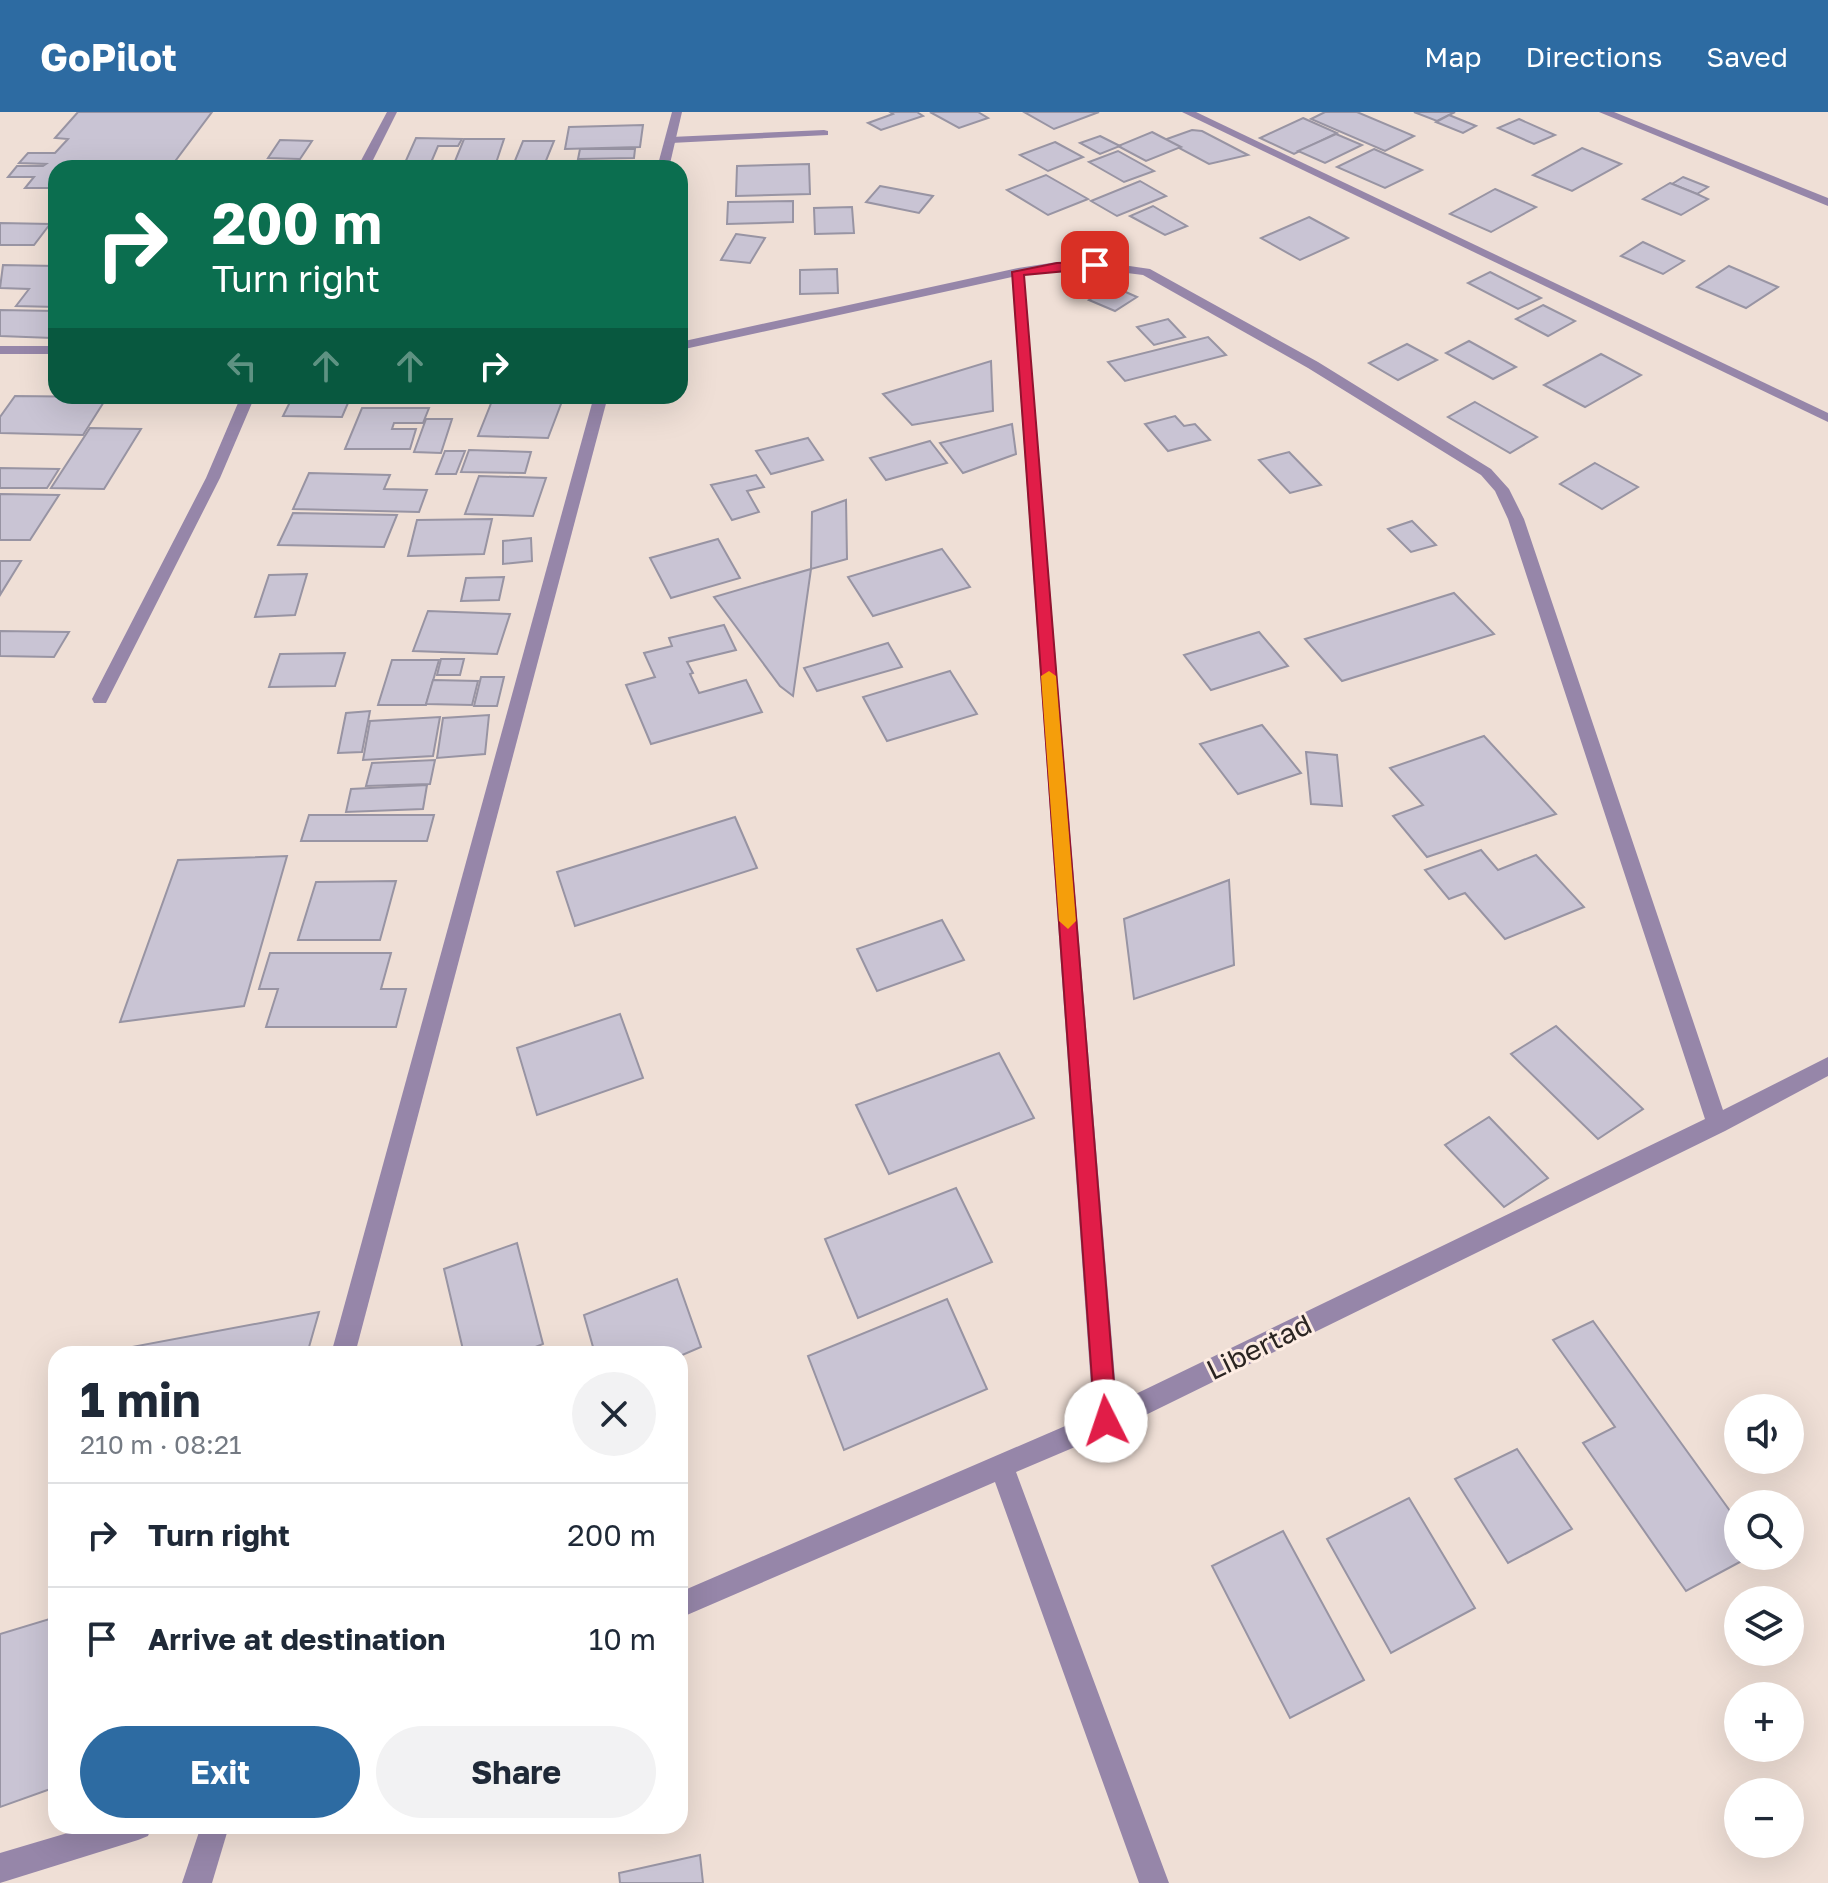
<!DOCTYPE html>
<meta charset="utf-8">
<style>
:root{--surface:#fff;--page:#f2f2f3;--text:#1f2937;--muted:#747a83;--line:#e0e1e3;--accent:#2d6ba2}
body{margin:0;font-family:"Golos Text",sans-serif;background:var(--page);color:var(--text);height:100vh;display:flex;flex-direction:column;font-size:30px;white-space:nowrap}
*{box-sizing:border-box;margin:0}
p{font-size:26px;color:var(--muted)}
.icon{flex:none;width:44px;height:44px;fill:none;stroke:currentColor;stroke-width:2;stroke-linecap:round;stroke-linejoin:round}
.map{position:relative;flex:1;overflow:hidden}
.sheet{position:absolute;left:48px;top:1234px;width:640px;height:488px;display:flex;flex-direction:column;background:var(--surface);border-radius:24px;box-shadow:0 8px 32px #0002}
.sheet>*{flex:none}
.guide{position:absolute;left:48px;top:48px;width:640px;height:244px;border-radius:24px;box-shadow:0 8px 32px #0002;background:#0b6e4f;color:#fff;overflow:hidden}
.tools{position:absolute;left:1724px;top:1282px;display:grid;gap:16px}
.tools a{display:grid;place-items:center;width:80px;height:80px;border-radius:50%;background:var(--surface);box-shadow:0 8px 32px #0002;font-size:40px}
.pin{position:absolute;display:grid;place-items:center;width:68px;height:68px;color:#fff;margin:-34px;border-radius:16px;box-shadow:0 4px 12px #0006}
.me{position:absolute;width:88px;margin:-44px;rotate:356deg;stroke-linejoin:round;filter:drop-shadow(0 0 6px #0008)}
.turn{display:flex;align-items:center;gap:28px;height:168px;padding:0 32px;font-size:36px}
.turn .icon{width:104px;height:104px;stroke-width:2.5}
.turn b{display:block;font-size:56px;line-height:68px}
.lanes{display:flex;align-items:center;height:76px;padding:0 32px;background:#0003;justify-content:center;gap:40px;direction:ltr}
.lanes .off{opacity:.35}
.round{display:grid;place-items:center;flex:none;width:84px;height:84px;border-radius:42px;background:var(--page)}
.overview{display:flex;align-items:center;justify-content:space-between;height:136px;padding:0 32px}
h1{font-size:48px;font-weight:700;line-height:60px}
.primary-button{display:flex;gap:16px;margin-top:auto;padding:16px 32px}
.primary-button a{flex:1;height:92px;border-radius:48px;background:var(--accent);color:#fff;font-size:32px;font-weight:700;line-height:92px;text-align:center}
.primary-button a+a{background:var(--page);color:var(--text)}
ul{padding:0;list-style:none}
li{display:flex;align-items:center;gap:24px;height:104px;padding:0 32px;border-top:2px solid var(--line)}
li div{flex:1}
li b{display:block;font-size:30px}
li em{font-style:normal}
header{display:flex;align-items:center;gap:48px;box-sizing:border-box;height:112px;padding:0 40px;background:var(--accent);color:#fff}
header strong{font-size:38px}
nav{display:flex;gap:44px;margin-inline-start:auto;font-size:28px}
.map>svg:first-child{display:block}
.building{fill:#c9c4d4;stroke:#9894a3;stroke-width:2}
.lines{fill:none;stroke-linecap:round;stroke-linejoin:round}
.service{fill:#9686a9;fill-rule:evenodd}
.minor{fill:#9686a9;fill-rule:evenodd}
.route{fill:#e11d48;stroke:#92132f;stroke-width:2}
.slow{fill:#f59e0b}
.labels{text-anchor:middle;stroke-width:6;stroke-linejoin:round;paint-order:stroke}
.street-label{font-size:28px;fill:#2b2522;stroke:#fdece3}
</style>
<header>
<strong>GoPilot</strong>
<nav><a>Map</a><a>Directions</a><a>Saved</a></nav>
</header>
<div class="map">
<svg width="1828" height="1771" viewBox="0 0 1828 1771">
<rect width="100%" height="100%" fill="#efdfd6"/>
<g class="building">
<path d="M78,0h134l-42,56h-114v20h-31l9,-11h-26l9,-11h26l3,-2 -27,-1 9,-10h27l13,-14 -13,-1z"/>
<path d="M890,0h27l6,4 -42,14 -13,-7 25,-9z"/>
<path d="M930,0h48l10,6 -29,10z"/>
<path d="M1024,0h75l-45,17z"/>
<path d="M1325,0h32l57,24 -29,15 -74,-32z"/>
<path d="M1414,0h41l-18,9z"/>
<path d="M1449,3l27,11 -13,7 -27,-11z"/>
<path d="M1303,6l34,15 -43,21 -34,-16z"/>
<path d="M1519,7l36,16 -21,9 -36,-16z"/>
<path d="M643,13l-3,22 -75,2 4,-22z"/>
<path d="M1192,18l10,1 46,24 -39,9 -45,-24z"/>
<path d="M1152,20l29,15 -35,14 -28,-15z"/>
<path d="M1336,22l26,11 -37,18 -27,-12z"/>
<path d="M1100,24l20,10 -20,8 -20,-11z"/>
<path d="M416,26l46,1 -4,7h-20l-8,19h-26z"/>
<path d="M464,27h40l-9,27h-42z"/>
<path d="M280,28l32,1 -12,18 -32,-1z"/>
<path d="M523,29h31l-11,27h-31z"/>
<path d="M1055,30l28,15 -35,14 -28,-16z"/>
<path d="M1582,36l39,16 -49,27 -39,-16z"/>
<path d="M580,37h55l-1,9 -56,1z"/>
<path d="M1374,37l48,21 -37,18 -48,-21z"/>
<path d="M1118,39l36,20 -30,11 -35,-20z"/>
<path d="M622,50l2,6 -52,-1z"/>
<path d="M809,52l1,30 -74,2 1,-30z"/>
<path d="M1046,63l42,24 -40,16 -41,-25z"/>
<path d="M1683,65l25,10 -11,7 -25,-10z"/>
<path d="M1140,69l26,15 -49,20 -26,-15z"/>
<path d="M1670,71l27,11 11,5 -27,16 -38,-16z"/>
<path d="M880,74l53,10 -14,17 -53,-11z"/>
<path d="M1495,77l41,18 -45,25 -41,-18z"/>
<path d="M793,89v21l-66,2 1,-22z"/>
<path d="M1153,94l34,20 -22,9 -35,-19z"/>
<path d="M852,95l2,26 -39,1 -1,-26z"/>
<path d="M1309,105l39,21 -48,22 -39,-22z"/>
<path d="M0,111l50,1 -16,21h-34z"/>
<path d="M736,122l29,4 -15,25 -29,-3z"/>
<path d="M1643,130l41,19 -21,13 -42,-18z"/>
<path d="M3,153l53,1v41l-40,-1 13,-17 -29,-1z"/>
<path d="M1729,154l49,21 -32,21 -49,-21z"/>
<path d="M837,157l1,24 -38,1v-24z"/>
<path d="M1490,160l51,26 -23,11 -50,-26z"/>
<path d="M1112,174l25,11 -22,14 -26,-11z"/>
<path d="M1543,193l32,16 -27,15 -32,-17z"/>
<path d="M0,198l56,1v22l-4,5 -52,-2z"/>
<path d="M1168,207l17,18 -31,8 -17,-18z"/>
<path d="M1208,225l18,18 -101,26 -17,-19z"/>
<path d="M1469,229l47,26 -23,12 -47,-26z"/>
<path d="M1407,232l30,16 -39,20 -29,-17z"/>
<path d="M1601,242l40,21 -56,32 -41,-22z"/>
<path d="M991,249l2,50 -81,14 -29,-31z"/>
<path d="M15,284l92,1 -24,38 -83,-2v-16z"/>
<path d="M293,284h58l-9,21 -59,-1z"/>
<path d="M494,284h70l-16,42 -70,-2z"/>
<path d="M1475,290l62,35 -27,16 -62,-36z"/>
<path d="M362,296h67l-6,15h-29l-2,6h24l-6,20h-65z"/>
<path d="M1175,304l9,10 11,-2 15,16 -42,11 -23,-27z"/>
<path d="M426,307h26l-11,34 -27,-1z"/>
<path d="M1012,312l4,30 -53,19 -23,-30z"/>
<path d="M90,316l51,1 -37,60 -53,-1z"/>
<path d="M808,326l15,22 -52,14 -15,-23z"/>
<path d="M930,329l17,22 -61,17 -16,-22z"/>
<path d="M469,338l62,2 -6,21 -64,-1z"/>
<path d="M445,339h20l-9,23h-20z"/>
<path d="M1289,340l32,33 -31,8 -31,-33z"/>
<path d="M1595,351l43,24 -36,22 -42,-25z"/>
<path d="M0,356l59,1 -12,19h-47z"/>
<path d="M309,361l81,2 -6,14 43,1 -8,22 -126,-3z"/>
<path d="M756,363l8,12 -17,4 12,21 -27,8 -21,-35z"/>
<path d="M479,364l67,2 -13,38 -68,-2z"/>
<path d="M0,382l59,1 -29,45h-30z"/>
<path d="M846,388l1,59 -36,10 1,-57z"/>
<path d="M293,401l104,2 -13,32 -106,-2z"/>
<path d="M492,407l-8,35 -76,2 9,-36z"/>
<path d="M1412,409l24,24 -25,7 -23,-23z"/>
<path d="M531,426l1,23 -29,3v-23z"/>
<path d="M718,427l22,39 -69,20 -21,-40z"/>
<path d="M942,437l28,38 -97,29 -25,-39z"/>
<path d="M0,449h21l-21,34z"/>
<path d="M811,457l-18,127 -13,-10 -66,-89z"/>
<path d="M307,462l-12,41 -40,2 14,-42z"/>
<path d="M504,465l-5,23 -38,1 5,-23z"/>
<path d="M1454,481l40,41 -152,47 -37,-42z"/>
<path d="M428,499l82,3 -13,40 -84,-3z"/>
<path d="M724,513l12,25 -49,12 6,11 -3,1 9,19 47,-13 16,32 -111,32 -25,-59 29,-8 -11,-24 28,-7 -3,-8z"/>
<path d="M0,519l69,1 -15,25 -54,-1z"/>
<path d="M1259,520l29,34 -77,24 -27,-35z"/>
<path d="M888,531l14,24 -85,24 -13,-23z"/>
<path d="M345,541l-10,33 -66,1 11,-33z"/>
<path d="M441,547h23l-4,16h-23z"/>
<path d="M392,548h47l-13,45h-48z"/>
<path d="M950,559l27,43 -90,27 -24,-44z"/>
<path d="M481,565h23l-7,29h-23z"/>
<path d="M433,568l45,1 -6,24 -46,-1z"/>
<path d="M370,599l-8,41 -24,1 8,-40z"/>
<path d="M489,603l-4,39 -48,4 6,-40z"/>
<path d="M440,605l-7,39 -70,4 7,-39z"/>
<path d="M1262,613l39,48 -63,21 -38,-50z"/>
<path d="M1484,624l72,78 -129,43 -34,-41 30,-11 -33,-37z"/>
<path d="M1306,640l31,3 5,51 -31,-2z"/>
<path d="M435,648l-5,24 -64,2 6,-23z"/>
<path d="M427,673l-4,24 -77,3 5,-23z"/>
<path d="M309,703h125l-7,26h-126z"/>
<path d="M735,705l22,51 -182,58 -18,-54z"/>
<path d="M1481,738l17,20 38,-15 48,52 -79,32 -40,-46 -16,6 -24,-29z"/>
<path d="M287,744l-43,150 -124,16 58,-162z"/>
<path d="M1229,768l5,85 -100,34 -10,-80z"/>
<path d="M396,769l-16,59h-82l18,-58z"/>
<path d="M942,808l22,40 -87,31 -20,-42z"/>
<path d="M270,841h121l-10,36h25l-10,38h-130l12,-38h-19z"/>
<path d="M620,902l23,64 -106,37 -20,-67z"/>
<path d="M1556,914l87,83 -45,30 -87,-85z"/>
<path d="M999,941l35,65 -145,56 -33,-69z"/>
<path d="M1489,1005l59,61 -44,29 -59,-62z"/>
<path d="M956,1076l36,74 -134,56 -33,-79z"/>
<path d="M517,1131l26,101 -25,10h-54l-20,-85z"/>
<path d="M677,1167l24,68 -21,9 -85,-2 -11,-39z"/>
<path d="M947,1187l40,90 -143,61 -36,-94z"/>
<path d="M319,1200l-12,42h-187l1,-5z"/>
<path d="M1593,1209l145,201v34h13l-65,35 -103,-148 32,-16 -62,-87z"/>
<path d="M1517,1337l55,80 -64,34 -53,-84z"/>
<path d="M1409,1386l66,110 -84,45 -64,-114z"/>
<path d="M1283,1419l81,149 -74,38 -78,-152z"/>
<path d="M56,1505v170l-56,20v-173z"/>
<path d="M700,1743l3,28h-83l-1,-10z"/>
</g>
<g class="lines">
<path class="service" d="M824,18l4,1v4l-157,8 -6,-3 6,-3z"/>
<g class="minor">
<path d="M387,0h10l-28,56h-12z"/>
<path d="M672,0h10l-13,56h-12z"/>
<path d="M1182,0h14l632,301v9z"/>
<path d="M1599,0h15l214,86v8z"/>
<path d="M1095,149l55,8 168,93 173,107 18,20 15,30 199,591 105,-53v19l-103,55 -610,299 -99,42 153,411h-30l-144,-401 -315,136v-26l413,-178 -81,-1137 -332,73v-8l338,-74 39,-6zM1095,157l48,6 165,93 173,107 14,16 13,28 197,600 -588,284 -93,-1128z"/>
<rect x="0" y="234" width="56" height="8"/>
<path d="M241,284h14l-35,82 -112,221 -2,4h-12l-2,-4 114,-221z"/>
<path d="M594,284h14l-253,958h-24z"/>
<path d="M91,1714h61l-4,10 -10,4 -138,43v-30z"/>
<path d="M201,1714h28l-17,57h-30z"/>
</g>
</g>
<path class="route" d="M1095,150l6,3 -2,3 -75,7 93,1146 -4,8 -7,3 -8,-3 -3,-8 -83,-1149 45,-9z"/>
<path class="slow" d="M1049,559l7,5 20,245 -8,8 -9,-8 -18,-245z"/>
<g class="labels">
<g class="street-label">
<text transform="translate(1259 1235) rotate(-26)" y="10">Libertad</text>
</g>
</g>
</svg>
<div class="tools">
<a><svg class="icon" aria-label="sound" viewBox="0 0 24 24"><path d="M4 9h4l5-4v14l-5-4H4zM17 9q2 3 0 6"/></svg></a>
<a><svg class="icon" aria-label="search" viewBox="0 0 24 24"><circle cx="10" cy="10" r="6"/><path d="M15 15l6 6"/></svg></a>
<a><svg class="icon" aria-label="layers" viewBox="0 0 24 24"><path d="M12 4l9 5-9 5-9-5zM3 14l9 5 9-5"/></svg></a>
<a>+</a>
<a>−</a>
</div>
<div class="pin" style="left:1095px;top:153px;background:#d93025"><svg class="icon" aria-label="arrive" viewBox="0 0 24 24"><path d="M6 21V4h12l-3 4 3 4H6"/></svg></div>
<svg class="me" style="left:1106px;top:1309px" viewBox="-20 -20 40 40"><circle r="19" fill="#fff"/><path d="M0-13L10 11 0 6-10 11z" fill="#e11d48"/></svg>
<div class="guide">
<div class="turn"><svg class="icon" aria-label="right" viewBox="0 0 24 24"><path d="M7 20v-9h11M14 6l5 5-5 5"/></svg><div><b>200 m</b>Turn right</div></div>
<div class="lanes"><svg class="icon off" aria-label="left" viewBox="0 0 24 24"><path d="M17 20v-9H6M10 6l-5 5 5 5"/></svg><svg class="icon off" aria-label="ahead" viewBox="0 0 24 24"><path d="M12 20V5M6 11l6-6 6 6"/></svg><svg class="icon off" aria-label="ahead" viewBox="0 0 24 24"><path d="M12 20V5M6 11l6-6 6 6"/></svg><svg class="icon" aria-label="right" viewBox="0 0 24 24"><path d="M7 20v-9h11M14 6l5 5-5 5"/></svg></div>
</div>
<section class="sheet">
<div class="overview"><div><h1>1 min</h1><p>210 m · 08:21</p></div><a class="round"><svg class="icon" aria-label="close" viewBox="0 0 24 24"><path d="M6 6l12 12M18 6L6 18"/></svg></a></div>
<ul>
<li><svg class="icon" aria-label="right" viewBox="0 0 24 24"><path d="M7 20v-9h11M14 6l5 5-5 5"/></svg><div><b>Turn right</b></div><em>200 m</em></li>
<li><svg class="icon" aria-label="arrive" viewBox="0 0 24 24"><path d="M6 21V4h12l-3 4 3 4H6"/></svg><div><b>Arrive at destination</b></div><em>10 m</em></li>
</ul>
<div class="primary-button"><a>Exit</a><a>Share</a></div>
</section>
</div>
